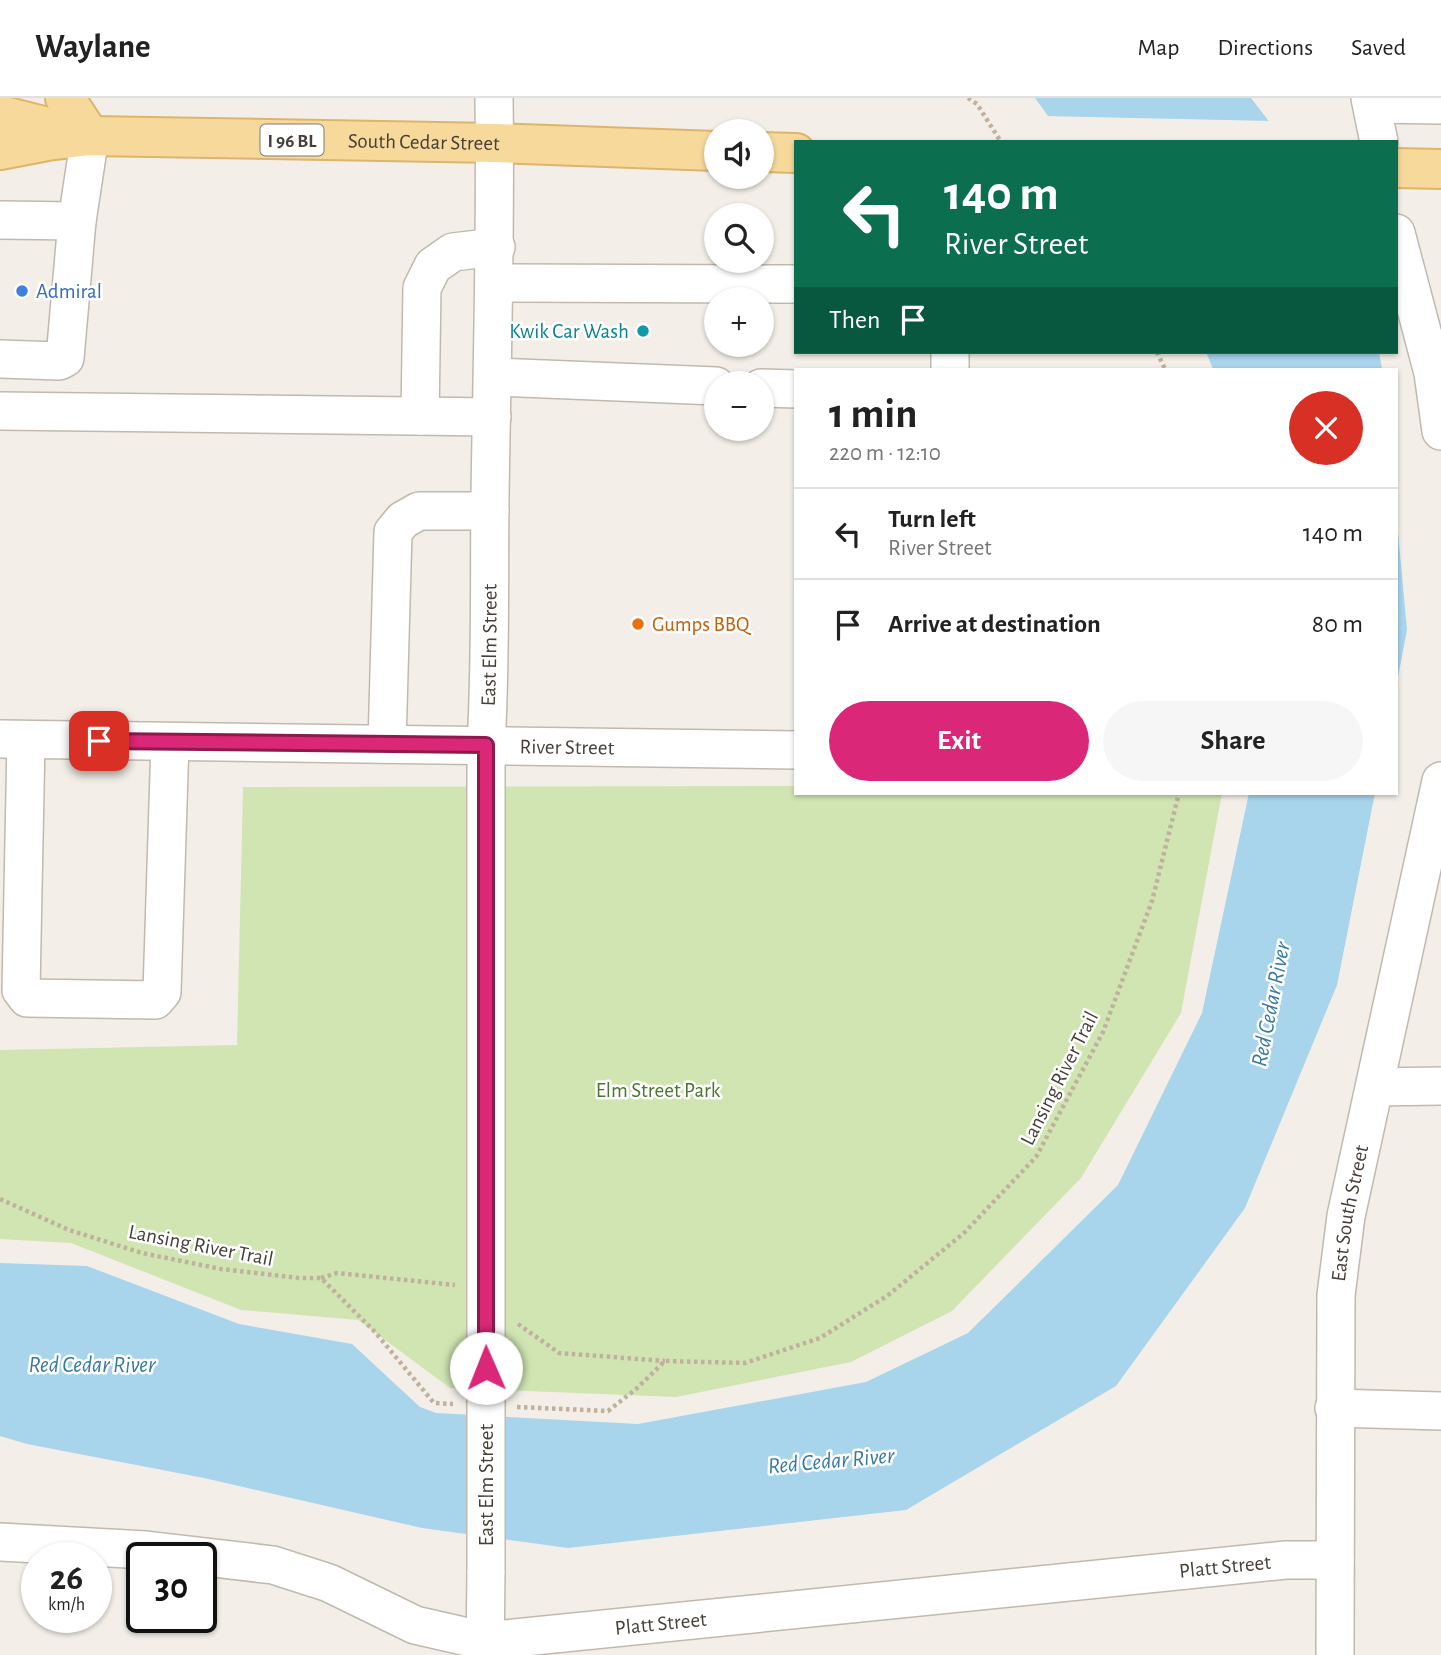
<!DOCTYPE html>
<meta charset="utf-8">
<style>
:root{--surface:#fff;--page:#f6f6f6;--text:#222;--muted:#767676;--line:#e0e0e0;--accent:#db2777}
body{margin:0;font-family:"Alegreya Sans",sans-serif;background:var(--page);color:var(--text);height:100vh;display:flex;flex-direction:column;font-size:26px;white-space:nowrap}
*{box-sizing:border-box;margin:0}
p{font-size:23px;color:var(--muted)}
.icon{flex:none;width:38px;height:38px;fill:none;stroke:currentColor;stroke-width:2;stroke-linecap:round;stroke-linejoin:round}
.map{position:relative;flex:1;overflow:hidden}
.side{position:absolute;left:794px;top:270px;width:604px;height:427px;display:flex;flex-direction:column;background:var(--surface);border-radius:0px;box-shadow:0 2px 5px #0004}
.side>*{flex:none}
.hud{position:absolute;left:794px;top:42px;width:604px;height:214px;border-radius:0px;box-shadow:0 2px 5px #0004;background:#0b6e4f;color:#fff;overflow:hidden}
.controls{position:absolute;left:704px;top:21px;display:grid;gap:14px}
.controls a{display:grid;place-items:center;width:70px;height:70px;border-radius:50%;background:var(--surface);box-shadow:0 2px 5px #0004;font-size:35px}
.speed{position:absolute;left:21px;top:1444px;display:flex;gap:14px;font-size:35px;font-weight:700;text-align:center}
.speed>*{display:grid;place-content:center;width:91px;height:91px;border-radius:50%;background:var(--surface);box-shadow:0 2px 5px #0004;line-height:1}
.speed small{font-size:18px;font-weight:400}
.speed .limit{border:4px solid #111;border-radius:10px;background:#fff;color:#111}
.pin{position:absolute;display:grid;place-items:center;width:60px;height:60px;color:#fff;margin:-30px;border-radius:14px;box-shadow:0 4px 10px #0006}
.me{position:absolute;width:77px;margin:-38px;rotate:359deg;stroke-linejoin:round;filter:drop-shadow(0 0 5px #0008)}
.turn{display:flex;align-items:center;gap:24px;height:147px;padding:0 35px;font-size:32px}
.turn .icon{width:91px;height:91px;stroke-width:2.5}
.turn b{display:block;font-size:49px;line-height:60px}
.then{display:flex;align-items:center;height:66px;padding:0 35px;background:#0003;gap:14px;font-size:26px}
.round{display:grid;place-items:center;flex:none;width:74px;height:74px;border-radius:37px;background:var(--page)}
.headline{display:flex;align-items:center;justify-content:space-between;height:119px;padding:0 35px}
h1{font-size:42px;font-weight:600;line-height:52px}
.button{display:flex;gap:14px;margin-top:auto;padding:14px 35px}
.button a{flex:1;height:80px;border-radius:42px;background:var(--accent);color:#fff;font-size:28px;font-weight:600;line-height:80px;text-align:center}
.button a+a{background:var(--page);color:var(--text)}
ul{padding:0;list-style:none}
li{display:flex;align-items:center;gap:21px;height:91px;padding:0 35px;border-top:2px solid var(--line)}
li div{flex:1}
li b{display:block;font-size:26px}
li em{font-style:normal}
header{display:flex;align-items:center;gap:42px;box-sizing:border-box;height:98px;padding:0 35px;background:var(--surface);border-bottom:2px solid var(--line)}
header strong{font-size:33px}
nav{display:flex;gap:38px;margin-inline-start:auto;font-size:24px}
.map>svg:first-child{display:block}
.green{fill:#d1e5b3}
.water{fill:#a8d4ec}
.pier{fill:#f3efe8}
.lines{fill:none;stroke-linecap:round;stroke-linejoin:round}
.minor-casing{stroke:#c1b9ae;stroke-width:40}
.major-casing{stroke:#dcb56d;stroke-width:42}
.path{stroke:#bfb19d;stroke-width:4.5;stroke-dasharray:3.5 3.5;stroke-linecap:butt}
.minor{stroke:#fff;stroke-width:37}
.major{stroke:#f8d99c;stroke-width:38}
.minor-bridge-casing{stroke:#c1b9ae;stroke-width:40;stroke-linecap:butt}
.minor-bridge{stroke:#fff;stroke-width:37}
.route-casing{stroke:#8e194d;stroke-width:18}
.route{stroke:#db2777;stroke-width:12}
.shop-dot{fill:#3f7fe0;stroke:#fff;stroke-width:2.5}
.culture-dot{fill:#0f9aa8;stroke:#fff;stroke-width:2.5}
.food-dot{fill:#e8710a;stroke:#fff;stroke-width:2.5}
.labels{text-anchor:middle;stroke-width:5;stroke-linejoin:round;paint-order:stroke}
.shield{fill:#fff;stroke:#7e7973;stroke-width:2}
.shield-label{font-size:19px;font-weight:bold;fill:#463f37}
.street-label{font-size:21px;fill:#463f37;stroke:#fff}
.shop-label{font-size:21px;fill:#366cbe;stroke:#fff;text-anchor:start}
.culture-label{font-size:21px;fill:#0d838f;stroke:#fff;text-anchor:end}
.food-label{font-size:21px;fill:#c56008;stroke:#fff;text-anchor:start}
.park-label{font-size:21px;fill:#4c742e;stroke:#fff}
.water-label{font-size:23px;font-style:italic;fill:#357aa3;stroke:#fff}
</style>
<header>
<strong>Waylane</strong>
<nav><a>Map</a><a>Directions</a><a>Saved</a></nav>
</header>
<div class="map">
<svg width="1441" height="1557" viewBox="0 0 1441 1557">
<rect width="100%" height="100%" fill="#f3efe8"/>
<path class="green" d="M796,688v7h426l-41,220 -100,165 -129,133 -101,51 -175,35 -226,-9 -92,-68 -117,-10 -170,-67 -71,-4v-189l237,-5 6,-258z"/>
<g class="water">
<path d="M1035,0h216l34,44h-218z"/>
<path d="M1206,254h173l3,17h-169z"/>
<path d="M1396,413l11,119 -10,52h-1z"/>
<path d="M1249,695h126l-38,192 -92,223 -129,178 -210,124 -338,38 -146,-20 -218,-50 -177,-34 -27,-8v-173l87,3 152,58 113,20 68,63 16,6 202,11 228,-42 102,-49 150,-148 84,-172z"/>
</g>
<path class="pier" d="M1044,18l230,5 15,21h-226z"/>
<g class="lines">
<defs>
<g id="minor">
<path d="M1370,0l9,44"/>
<path d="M1372,6l69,1"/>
<path d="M0,122l77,1 13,-85"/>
<path d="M1396,135l37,140 8,58"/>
<path d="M495,185l301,1"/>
<path d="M0,261l59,2 6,-3 12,-137"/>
<path d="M950,271v-17"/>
<path d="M493,279l223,9"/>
<path d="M761,290l35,1"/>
<path d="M0,313l492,6"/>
<path d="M420,318l2,-128 11,-22 20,-14 43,-5"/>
<path id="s1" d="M0,641l796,11"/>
<path d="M26,642l-5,250 6,8 128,2 7,-8 8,-250"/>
<path d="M387,646l6,-212 10,-12 16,-9h71"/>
<path d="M1375,989l66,-1"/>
<path id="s2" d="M486,1293v-646c5,-83 3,-166 4,-249 2,-133 6,-265 4,-398"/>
<path d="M1334,1310l107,3"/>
<path id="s3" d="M0,1444l146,8 127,15 56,18 86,42 70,16 801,-81h49"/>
<path d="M485,1557l1,-84"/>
<path id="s4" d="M1335,1557l1,-360 10,-79 95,-435"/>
</g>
<g id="major">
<path d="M65,0l25,38"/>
<path d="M0,17l67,17"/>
<path id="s5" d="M0,52l47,-9 43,-5 405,7 221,8"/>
<path d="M761,54l35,1"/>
<path d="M1396,70l45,1"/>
</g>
</defs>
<use href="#minor" class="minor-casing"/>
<use href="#major" class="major-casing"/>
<g class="path">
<path d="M968,0l9,6 24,38"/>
<path d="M1157,254l8,17"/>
<path d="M0,1101l69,31 73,23 79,16 78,9h22l54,54 59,71 19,1"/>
<path d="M321,1180l16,-5 118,12"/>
<path d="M518,1226l41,29 106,8"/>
<path d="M517,1309l91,4 28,-22 29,-28 80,2 75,-25 67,-42 77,-63 72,-76 67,-125 49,-131 27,-108"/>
</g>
<use href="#minor" class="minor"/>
<use href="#major" class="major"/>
<defs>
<path id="minor-bridge" d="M486,1473v-180"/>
</defs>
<use href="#minor-bridge" class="minor-bridge-casing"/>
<use href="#minor-bridge" class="minor-bridge"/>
</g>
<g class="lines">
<defs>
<path id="route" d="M99,643l387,4v623"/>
</defs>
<use href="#route" class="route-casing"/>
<use href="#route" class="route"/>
</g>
<circle class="shop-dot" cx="22" cy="193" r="7"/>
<circle class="culture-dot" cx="643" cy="233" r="7"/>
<circle class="food-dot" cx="638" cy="526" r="7"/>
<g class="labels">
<rect class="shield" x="260.5" y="26.5" width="63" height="31" rx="5"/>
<g class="shield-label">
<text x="292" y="49">I 96 BL</text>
</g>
<g class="street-label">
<text dy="7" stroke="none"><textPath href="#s5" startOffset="425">South Cedar Street</textPath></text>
<text dy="7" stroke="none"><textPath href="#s2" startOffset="746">East Elm Street</textPath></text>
<text dy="7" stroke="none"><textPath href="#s1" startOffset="567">River Street</textPath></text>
<text transform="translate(1059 980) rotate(-63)" y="7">Lansing River Trail</text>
<text dy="7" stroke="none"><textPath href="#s4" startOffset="443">East South Street</textPath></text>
<text transform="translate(201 1147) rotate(11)" y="7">Lansing River Trail</text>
<text transform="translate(486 1387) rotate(-90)" y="7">East Elm Street</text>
<text dy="7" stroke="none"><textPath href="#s3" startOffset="1244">Platt Street</textPath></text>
<text dy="7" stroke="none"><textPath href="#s3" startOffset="677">Platt Street</textPath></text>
</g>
<g class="shop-label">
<text x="36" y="200">Admiral</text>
</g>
<g class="culture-label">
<text x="629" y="240">Kwik Car Wash</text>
</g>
<g class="food-label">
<text x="652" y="533">Gumps BBQ</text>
</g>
<g class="park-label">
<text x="658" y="999">Elm Street Park</text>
</g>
<g class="water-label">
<text transform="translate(1270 906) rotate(-79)" y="8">Red Cedar River</text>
<text x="92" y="1274">Red Cedar River</text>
<text transform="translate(831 1362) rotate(-5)" y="8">Red Cedar River</text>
</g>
</g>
</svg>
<div class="controls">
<a><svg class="icon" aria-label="sound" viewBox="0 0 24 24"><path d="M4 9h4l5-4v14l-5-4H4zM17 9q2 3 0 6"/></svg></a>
<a><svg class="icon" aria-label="search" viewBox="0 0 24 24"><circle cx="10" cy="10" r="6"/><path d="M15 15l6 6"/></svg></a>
<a>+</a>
<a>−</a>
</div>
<div class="speed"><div>26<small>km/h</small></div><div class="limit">30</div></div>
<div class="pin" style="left:99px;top:643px;background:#d93025"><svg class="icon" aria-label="arrive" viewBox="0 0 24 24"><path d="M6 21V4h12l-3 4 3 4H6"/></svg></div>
<svg class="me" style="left:486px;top:1270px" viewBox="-20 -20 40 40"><circle r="19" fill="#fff"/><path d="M0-13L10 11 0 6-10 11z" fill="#db2777"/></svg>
<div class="hud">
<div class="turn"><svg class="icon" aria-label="left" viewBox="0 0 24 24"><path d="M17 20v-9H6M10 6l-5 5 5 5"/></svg><div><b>140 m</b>River Street</div></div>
<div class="then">Then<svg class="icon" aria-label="arrive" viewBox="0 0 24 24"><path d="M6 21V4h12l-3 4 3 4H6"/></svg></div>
</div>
<section class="side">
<div class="headline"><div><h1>1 min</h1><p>220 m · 12:10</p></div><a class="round" style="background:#d93025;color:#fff"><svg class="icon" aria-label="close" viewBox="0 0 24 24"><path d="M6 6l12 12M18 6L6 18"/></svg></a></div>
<ul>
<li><svg class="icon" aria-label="left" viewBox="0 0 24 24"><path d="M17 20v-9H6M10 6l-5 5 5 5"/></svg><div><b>Turn left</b><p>River Street</p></div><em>140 m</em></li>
<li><svg class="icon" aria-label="arrive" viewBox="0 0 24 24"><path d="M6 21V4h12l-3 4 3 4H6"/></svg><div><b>Arrive at destination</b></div><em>80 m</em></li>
</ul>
<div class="button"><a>Exit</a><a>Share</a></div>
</section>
</div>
